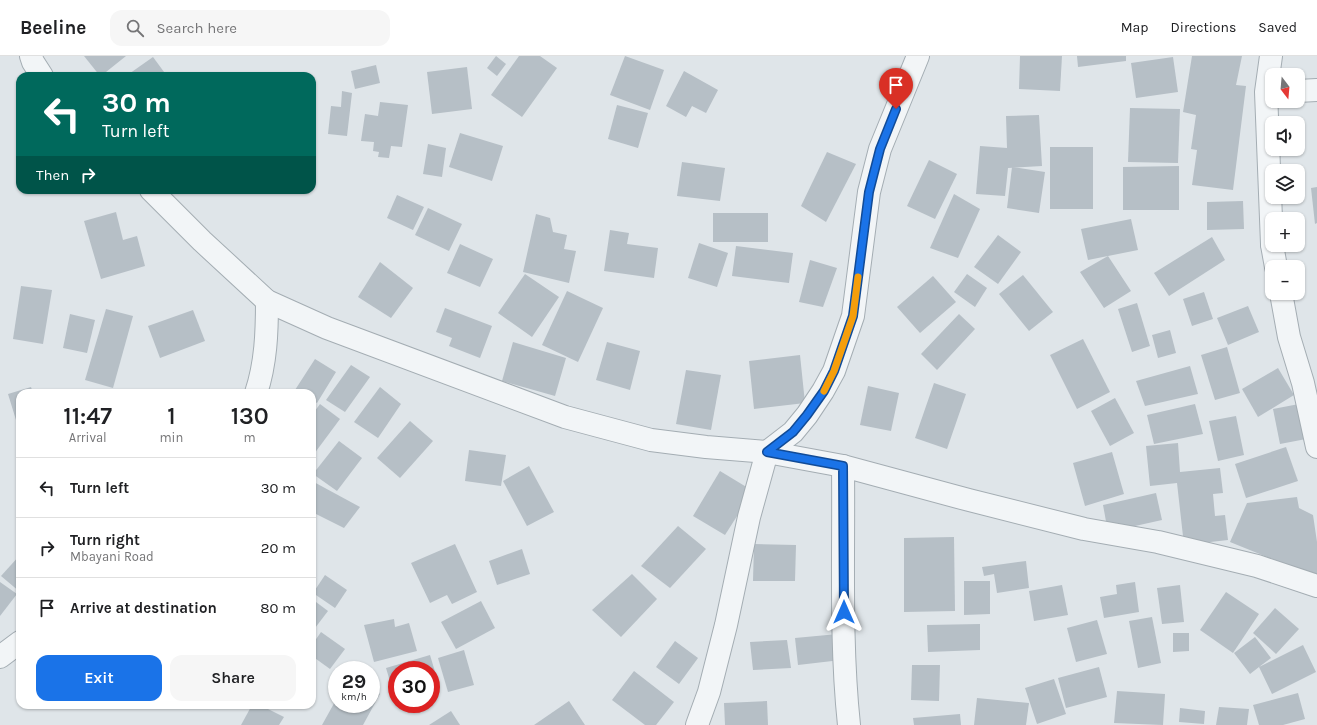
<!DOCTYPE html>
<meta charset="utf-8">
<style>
:root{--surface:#fff;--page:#f6f6f6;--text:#202124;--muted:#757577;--line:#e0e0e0;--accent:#1a73e8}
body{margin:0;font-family:Karla,sans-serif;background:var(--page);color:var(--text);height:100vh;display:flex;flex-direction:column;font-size:15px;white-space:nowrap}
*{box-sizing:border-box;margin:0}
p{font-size:13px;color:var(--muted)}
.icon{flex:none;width:22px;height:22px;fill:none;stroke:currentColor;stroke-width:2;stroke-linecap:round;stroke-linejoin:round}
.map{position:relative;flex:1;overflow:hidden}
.details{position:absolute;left:16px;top:333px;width:300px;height:320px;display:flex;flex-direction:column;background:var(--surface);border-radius:12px;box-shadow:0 1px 3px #0004}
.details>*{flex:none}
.banner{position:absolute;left:16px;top:16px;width:300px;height:122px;border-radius:12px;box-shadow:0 1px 3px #0004;background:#00695c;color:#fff;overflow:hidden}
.needle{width:26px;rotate:164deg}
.tools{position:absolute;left:1265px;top:12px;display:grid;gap:8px}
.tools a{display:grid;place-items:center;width:40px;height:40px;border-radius:8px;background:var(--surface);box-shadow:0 1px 3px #0004;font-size:20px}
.speed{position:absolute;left:328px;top:605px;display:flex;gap:8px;font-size:20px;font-weight:700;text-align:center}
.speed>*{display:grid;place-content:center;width:52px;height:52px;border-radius:50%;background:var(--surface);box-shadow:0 1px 3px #0004;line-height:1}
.speed small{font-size:10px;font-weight:400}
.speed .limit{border:6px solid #d22;background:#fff;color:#111}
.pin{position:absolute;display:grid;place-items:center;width:34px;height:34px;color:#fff;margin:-41px -17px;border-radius:50% 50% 50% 0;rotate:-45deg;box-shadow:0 0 4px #0007}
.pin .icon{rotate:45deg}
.me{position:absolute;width:44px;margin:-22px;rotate:0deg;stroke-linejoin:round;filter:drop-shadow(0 0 3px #0008)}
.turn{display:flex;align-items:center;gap:14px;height:84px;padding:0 20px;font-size:18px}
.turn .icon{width:52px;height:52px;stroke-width:2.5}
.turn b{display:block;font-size:28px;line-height:34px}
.then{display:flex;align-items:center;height:38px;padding:0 20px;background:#0003;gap:8px;font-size:15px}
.eta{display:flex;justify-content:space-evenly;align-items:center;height:68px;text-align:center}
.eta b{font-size:24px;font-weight:600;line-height:28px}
.button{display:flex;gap:8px;margin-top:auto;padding:8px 20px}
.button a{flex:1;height:46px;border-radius:12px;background:var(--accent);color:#fff;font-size:16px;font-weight:600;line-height:46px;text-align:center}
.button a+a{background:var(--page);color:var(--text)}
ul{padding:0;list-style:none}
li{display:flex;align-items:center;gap:12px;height:60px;padding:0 20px;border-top:1px solid var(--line)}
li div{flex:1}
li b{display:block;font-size:15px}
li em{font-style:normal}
header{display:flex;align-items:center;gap:24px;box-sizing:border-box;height:56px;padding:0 20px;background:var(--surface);border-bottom:1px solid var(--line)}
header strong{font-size:19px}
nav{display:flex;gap:22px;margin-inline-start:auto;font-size:14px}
.search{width:280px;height:36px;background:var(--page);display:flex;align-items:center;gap:10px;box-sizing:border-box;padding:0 14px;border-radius:12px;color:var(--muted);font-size:15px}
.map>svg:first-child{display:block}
.building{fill:#b6bfc6}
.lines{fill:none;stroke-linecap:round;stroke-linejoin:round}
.minor-casing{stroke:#a4adb3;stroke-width:24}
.minor{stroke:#f2f5f7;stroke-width:22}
.route-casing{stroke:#114b97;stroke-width:10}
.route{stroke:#1a73e8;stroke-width:7}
.slow{stroke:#f59e0b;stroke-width:7}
</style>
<header>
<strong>Beeline</strong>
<div class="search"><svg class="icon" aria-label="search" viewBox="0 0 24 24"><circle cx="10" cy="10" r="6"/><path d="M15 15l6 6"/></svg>Search here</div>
<nav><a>Map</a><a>Directions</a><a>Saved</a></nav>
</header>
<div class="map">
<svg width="1317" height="669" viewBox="0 0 1317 669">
<rect width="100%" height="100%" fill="#dfe5e9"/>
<g class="building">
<path d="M84,0h42l-25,20h-1z"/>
<path d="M496,0l10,8 -9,12 -10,-8z"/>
<path d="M519,0h21l17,12 -35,49 -31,-22z"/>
<path d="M625,0l39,14 -14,40 -40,-15z"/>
<path d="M1020,0h42l-2,35 -41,-2z"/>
<path d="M1077,0h49v5l-48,6z"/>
<path d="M1192,0h50l-6,29 10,1 -13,104 -41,-5 5,-35 -6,-1 5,-34 -13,-3z"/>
<path d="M153,1l14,19h-41z"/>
<path d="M1173,1l5,35 -42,6 -5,-35z"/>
<path d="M376,9l4,18 -25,6 -4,-18z"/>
<path d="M467,11l5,42 -40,5 -5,-42z"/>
<path d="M684,15l34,19 -12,23 -14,-7 -6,11 -20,-11z"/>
<path d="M342,35l10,2 -5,43 -19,-2 3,-28 10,1z"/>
<path d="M380,46l28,3 -6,42 -11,-1 -2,12 -11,-1 1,-5 -6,-1 1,-9 -13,-1 4,-27 13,2z"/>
<path d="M617,49l31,8 -10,35 -30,-9z"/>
<path d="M1130,52l50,1 -2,54 -50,-1z"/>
<path d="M1039,59l3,51 -34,2 -3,28 -29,-2 4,-48 27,2 -1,-32z"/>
<path d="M460,77l43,13 -11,35 -43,-14z"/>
<path d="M428,88l18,4 -4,29 -19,-3z"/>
<rect x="1050" y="91" width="43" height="62"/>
<path d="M827,96l29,12 -30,58 -25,-16z"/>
<path d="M929,104l28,14 -22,45 -28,-13z"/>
<path d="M682,106l43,6 -5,33 -43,-5z"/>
<path d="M1179,110v44h-56v-43z"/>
<path d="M1012,111l33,5 -6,41 -32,-5z"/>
<path d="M1317,131v36l-2,1 -4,-36z"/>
<path d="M954,138l26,15 -22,49 -28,-10z"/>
<path d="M397,139l27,12 -11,23 -26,-12z"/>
<path d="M1243,145l1,28 -37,1v-28z"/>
<path d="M428,152l34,16 -13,27 -34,-16z"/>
<path d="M116,156l7,28 14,-4 8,30 -44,13 -17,-58z"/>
<rect x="713" y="157" width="55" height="29"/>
<path d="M536,158l14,4 3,14 14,3 -3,14 12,2 -7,32 -46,-11z"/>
<path d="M1131,163l7,31 -30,6 23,35 -27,17 -24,-36 28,-16 -20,4 -7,-31z"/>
<path d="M610,174l19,3 -2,11 31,4 -4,30 -50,-7z"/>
<path d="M998,179l23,17 -23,32 -24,-17z"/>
<path d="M1212,181l13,23 -56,36 -15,-23z"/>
<path d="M699,187l29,10 -11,34 -29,-9z"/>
<path d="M460,188l33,15 -13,28 -33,-14z"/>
<path d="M736,190l57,7 -4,30 -57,-7z"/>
<path d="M810,204l27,8 -14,39 -24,-5z"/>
<path d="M380,206l33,26 -22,30 -33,-21z"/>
<path d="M525,218l34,23 -27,40 -34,-24z"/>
<path d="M967,218l20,14 -12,19 -21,-15z"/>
<path d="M1023,219l30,37 -24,19 -30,-37z"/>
<path d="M933,220l23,26 -36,31 -23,-26z"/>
<path d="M21,230l31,4 -9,54 -30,-5z"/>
<path d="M567,235l36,17 -25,54 -36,-17z"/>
<path d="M1204,236l9,27 -21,7 -9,-27z"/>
<path d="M1137,247l13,43 -18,6 -14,-43z"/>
<path d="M1248,250l11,26 -31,13 -11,-27z"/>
<path d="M445,252l47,18 -12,32 -31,-12 3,-8 -16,-6z"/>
<path d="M106,253l27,7 -20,72 -28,-8z"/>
<path d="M193,254l12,31 -45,17 -12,-32z"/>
<path d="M70,258l25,6 -8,33 -24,-5z"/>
<path d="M959,258l16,15 -38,41 -16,-16z"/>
<path d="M1170,274l6,23 -18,5 -6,-23z"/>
<path d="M1083,283l27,53 -33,17 -27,-54z"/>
<path d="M513,286l53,16 -11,38 -53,-15z"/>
<path d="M607,286l33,9 -10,39 -34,-10z"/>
<path d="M1227,291l13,46 -25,7 -14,-45z"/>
<path d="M800,299l5,48 -51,6 -5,-48z"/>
<path d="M315,303l21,13 -19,31 -5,-3v-7h-12l-5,-3z"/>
<path d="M351,309l19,12 -25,35 -19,-12z"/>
<path d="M1190,310l8,28 -53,12 -9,-25z"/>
<path d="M1278,312l16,27 -36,22 -16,-28z"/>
<path d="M686,314l35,5 -10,55 -35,-6z"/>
<path d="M934,327l32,11 -19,55 -32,-11z"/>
<path d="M868,330l31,7 -8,38 -31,-6z"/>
<path d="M31,331l2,6h-13v40l-12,-39z"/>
<path d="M380,331l21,17 -23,34 -24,-16z"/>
<path d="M1115,342l19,35 -24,13 -19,-35z"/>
<path d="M320,348l20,15 -26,35 -2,-1v-38z"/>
<path d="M1195,348l8,30 -49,10 -7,-29z"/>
<path d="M1299,348l7,35 -26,5 -7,-35z"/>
<path d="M1236,360l8,39 -26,6 -9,-40z"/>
<path d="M410,365l23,20 -33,37 -23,-20z"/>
<path d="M339,385l23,17 -25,33 -24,-17z"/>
<path d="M1178,387l2,29 40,-4 3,25 -10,1 2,22 10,-1 3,25 -44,5 -7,-62 -27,3 -4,-40z"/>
<path d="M1286,391l12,34 -52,17 -11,-34z"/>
<path d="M469,394l37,5 -5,31 -36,-5z"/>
<path d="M1112,396l12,42 -39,12 -12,-43z"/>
<path d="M529,410l25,46 -27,14 -24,-45z"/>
<path d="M720,415l33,20 -28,44 -32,-19z"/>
<path d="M312,425l48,26 -16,21 -32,-16z"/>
<path d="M1156,437l6,27 -54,12 -5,-27z"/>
<path d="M1297,441l2,11 14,7 4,27v35l-87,-35 17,-39z"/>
<path d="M678,470l28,23 -36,39 -29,-22z"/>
<path d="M954,481l1,74 -51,1v-74z"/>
<path d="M455,488l22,48 -25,12 -5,-9 -17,8 -19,-40z"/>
<path d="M754,488l42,1 -1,36h-42z"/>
<path d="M522,493l8,25 -33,11 -8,-24z"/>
<path d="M20,499v37l-19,-16z"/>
<path d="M1026,505l3,27 -32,5 -3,-19 -10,2 -2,-9z"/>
<path d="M632,518l25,25 -36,38 -29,-27z"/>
<path d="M325,519l22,15 -12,18 -22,-15z"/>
<path d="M964,525h26v33l-26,1z"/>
<path d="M0,526l17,12 -17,22z"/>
<path d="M1135,526l4,30 -35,6 -4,-21 17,-3 -1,-9z"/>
<path d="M1062,529l6,30 -34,6 -5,-30z"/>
<path d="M1180,529l4,37 -22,2 -5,-36z"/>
<path d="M1226,536l33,22 -26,39 -33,-23z"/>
<path d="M312,543l16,12 -16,21z"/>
<path d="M481,545l14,27 -39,21 -15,-27z"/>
<path d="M1275,552l24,21 -23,25 -23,-21z"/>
<path d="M1152,561l9,46 -23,5 -9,-47z"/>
<path d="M394,563l1,8 14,-4 8,28 -43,11 -10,-37z"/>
<path d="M1097,564l10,34 -31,8 -9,-34z"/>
<path d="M980,568v26l-52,2 -1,-27z"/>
<path d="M321,576l24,17 -15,20 -18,-13v-11z"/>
<path d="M1173,577h16v18l-16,1z"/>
<path d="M838,578l3,26 -43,5 -3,-27z"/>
<path d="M1255,581l16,21 -12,9 44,-22 13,27 -44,22 -13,-27 -9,7 -16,-21z"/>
<path d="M787,584l4,28 -38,2 -3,-28z"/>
<path d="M675,585l23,17 -19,26 -23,-17z"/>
<path d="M464,594l10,35 -26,7 -10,-34z"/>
<path d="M430,599l9,30 -8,2v-17h-34v27l-2,1 -9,-30z"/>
<path d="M912,609h28l-1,36 -28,-1z"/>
<path d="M1099,611l8,30 -41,11 -8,-30z"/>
<path d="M634,615l40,31 -18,23h-11l-33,-25z"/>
<path d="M1054,623l12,35 -29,10 -12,-36z"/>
<path d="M371,633l9,5 -17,31h-41l15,-27v6h34z"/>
<path d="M1117,635l48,3 -2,31 -49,-2z"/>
<path d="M1298,637l7,26 -22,6h-24l-6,-20z"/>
<path d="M977,642l52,5 -3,22h-52z"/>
<path d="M569,645l16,24h-51z"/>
<path d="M767,645l1,24h-43l-1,-22z"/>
<path d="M252,649h8l24,12 -5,8h-38z"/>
<path d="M1219,651l30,2 -2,16h-31z"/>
<path d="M1180,652l25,3 -1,13 -25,-2z"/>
<path d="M451,655l9,14h-31z"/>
<path d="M960,658l1,11h-47l-1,-7z"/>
</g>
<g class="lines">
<defs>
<g id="minor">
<path d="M31,0l2,6 9,14"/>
<path d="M1271,0l-5,36 6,152"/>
<path d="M1298,35l19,-1"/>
<path d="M151,134l51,51 65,60 60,27 238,89 86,23 55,7 61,5 76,14 126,34 115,29 74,13 99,24 60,20"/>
<path d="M1272,189l4,22"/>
<path d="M1281,237l8,44 14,46 14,64"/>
<path d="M256,337c10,-30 11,-61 11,-92"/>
<path d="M843,410c1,86 -3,174 6,259"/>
<path d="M0,601l20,-15"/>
<path d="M697,669l12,-33 17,-67 23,-108 18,-65 26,-20 14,-17 16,-24 11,-20 19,-55 16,-124 11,-43 38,-93"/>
</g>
</defs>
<use href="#minor" class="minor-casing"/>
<use href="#minor" class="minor"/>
</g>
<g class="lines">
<defs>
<path id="route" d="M844,556l-1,-146 -76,-14 26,-20 14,-17 17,-24 10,-20 19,-55 16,-124 11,-43 16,-40"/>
</defs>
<use href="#route" class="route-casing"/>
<use href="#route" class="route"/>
<path class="slow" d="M824,335l10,-20 19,-55 5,-39"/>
</g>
</svg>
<div class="tools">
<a><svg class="needle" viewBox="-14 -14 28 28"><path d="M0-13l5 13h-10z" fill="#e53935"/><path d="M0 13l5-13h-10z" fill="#757577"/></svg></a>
<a><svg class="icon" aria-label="sound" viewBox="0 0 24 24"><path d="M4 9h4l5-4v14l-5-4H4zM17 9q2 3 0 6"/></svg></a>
<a><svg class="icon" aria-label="layers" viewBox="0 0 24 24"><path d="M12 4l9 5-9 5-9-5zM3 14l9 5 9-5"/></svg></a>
<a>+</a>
<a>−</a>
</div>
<div class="speed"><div>29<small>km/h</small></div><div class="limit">30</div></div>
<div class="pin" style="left:896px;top:53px;background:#d93025"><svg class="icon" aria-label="arrive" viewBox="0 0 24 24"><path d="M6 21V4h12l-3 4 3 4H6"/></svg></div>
<svg class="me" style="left:844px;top:556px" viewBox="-20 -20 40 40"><path d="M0-17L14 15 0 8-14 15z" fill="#1a73e8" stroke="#fff" stroke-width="4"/></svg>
<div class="banner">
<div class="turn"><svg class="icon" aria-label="left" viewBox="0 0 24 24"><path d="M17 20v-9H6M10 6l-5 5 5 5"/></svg><div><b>30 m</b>Turn left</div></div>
<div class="then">Then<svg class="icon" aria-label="right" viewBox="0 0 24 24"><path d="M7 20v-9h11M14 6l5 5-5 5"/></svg></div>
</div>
<section class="details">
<div class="eta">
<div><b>11:47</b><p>Arrival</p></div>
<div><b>1</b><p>min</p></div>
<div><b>130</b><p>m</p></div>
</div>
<ul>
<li><svg class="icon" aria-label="left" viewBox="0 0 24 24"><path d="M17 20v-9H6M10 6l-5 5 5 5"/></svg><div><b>Turn left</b></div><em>30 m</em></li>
<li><svg class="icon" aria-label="right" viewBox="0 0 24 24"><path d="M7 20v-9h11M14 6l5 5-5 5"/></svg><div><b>Turn right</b><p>Mbayani Road</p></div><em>20 m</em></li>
<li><svg class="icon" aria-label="arrive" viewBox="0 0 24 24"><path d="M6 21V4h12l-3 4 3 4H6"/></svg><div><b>Arrive at destination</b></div><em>80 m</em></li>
</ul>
<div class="button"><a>Exit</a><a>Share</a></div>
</section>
</div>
